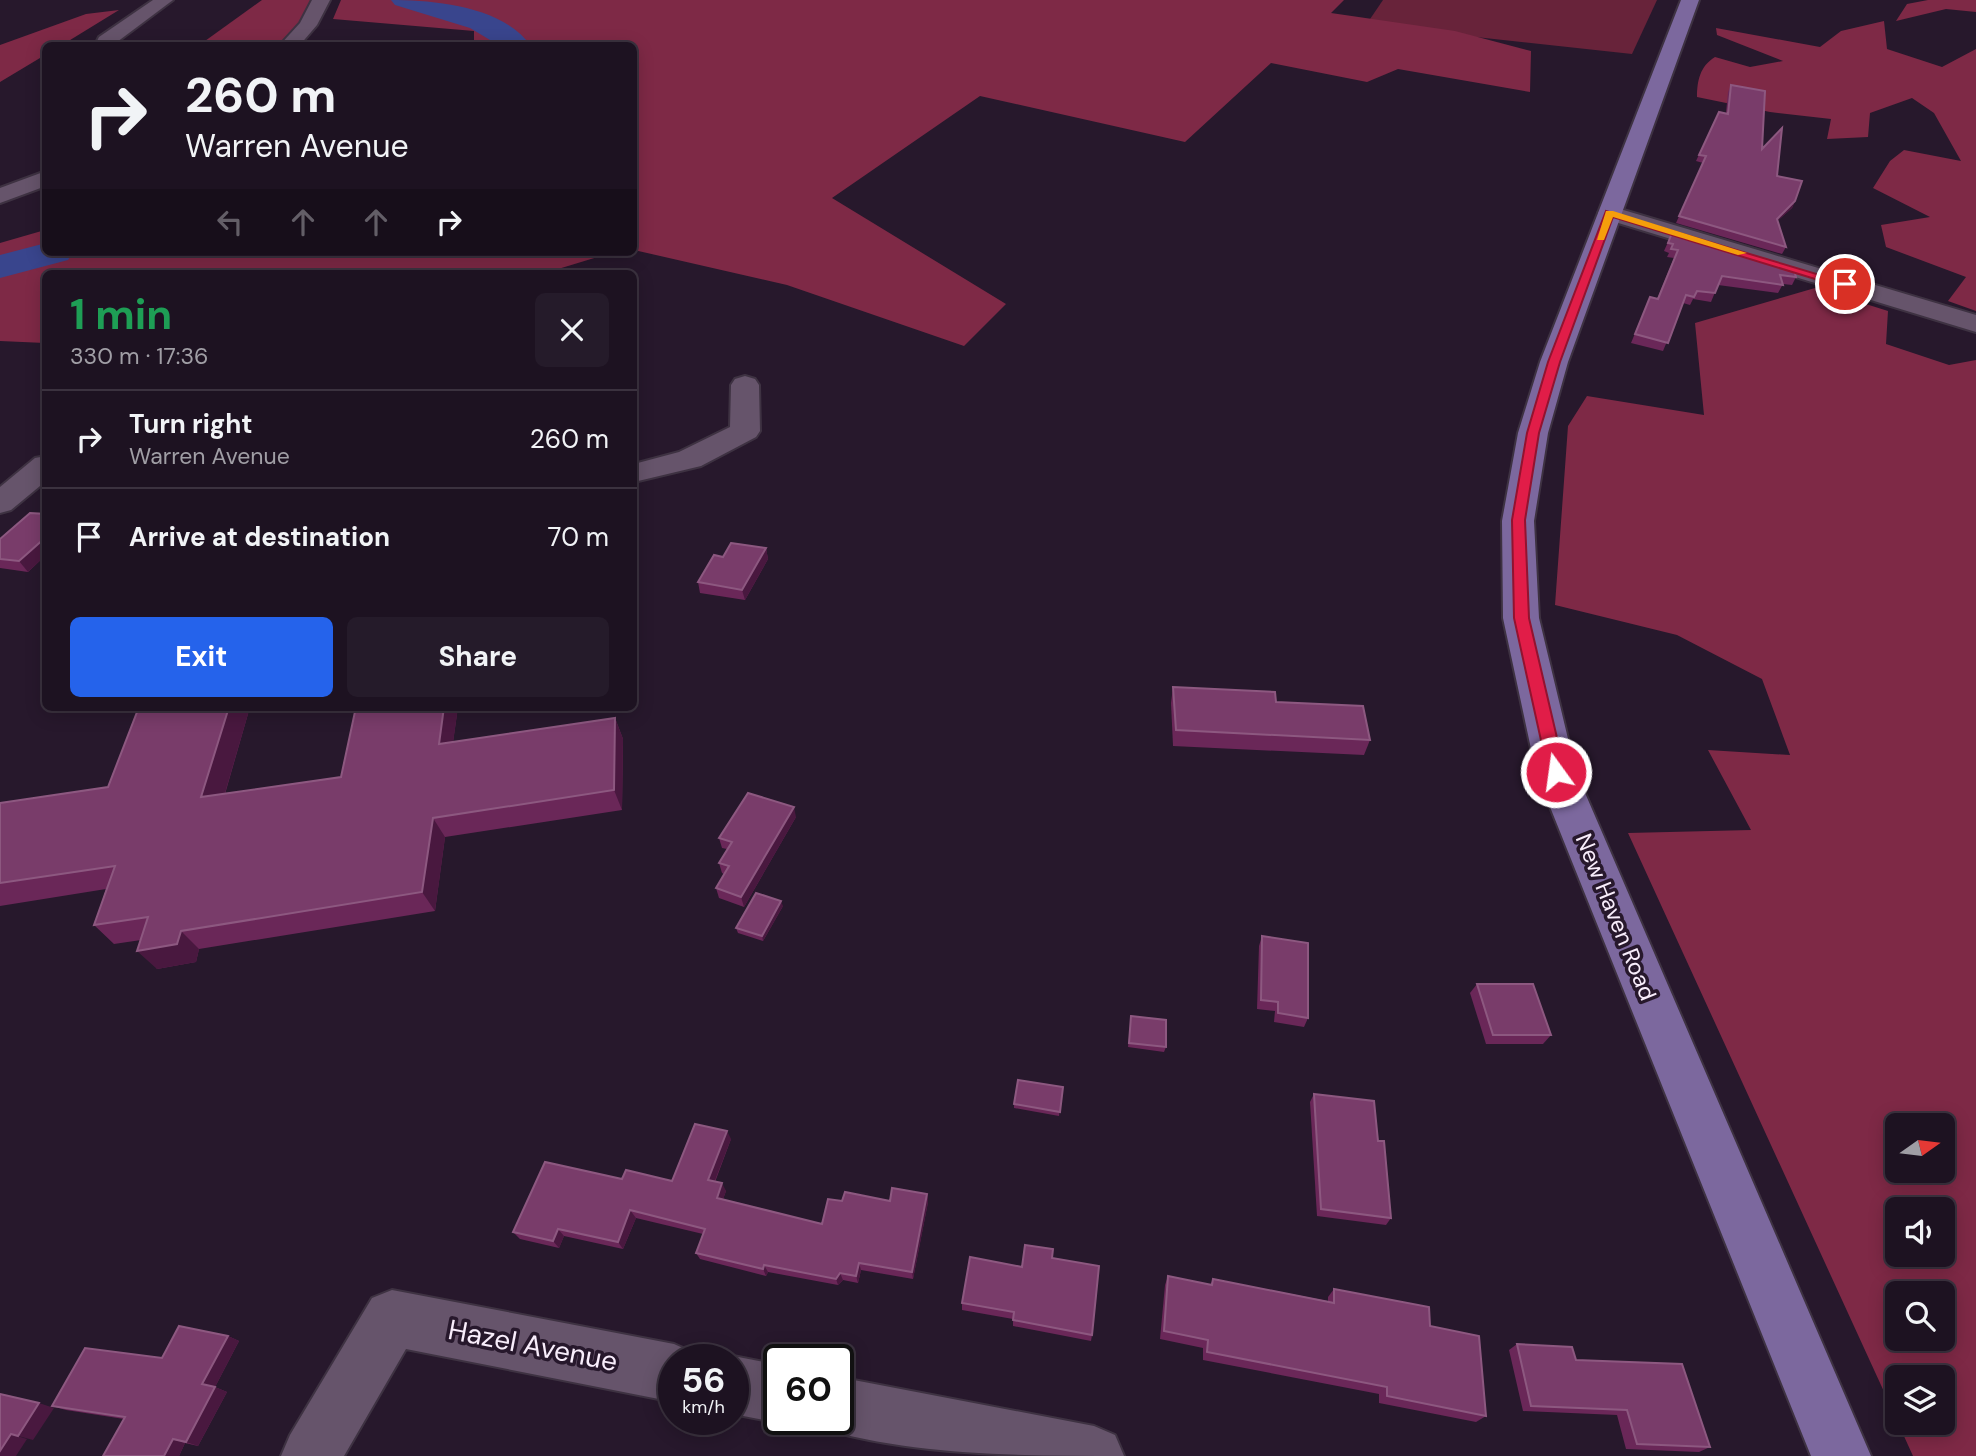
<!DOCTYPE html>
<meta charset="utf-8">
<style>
:root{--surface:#1d1221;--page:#251b2a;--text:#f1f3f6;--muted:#a09ea5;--line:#3b323f;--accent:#2563eb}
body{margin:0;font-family:"DM Sans",sans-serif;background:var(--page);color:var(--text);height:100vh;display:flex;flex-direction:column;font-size:26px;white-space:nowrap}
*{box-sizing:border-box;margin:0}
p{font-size:23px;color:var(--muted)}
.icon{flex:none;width:38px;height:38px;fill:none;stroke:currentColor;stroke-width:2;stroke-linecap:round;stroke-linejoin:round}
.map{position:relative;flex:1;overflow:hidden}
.sheet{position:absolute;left:42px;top:270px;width:595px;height:441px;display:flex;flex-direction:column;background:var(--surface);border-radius:10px;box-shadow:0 4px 18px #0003,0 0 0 2px var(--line)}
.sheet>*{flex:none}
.banner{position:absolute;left:42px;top:42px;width:595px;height:214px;border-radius:10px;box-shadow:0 4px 18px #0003,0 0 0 2px var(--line);background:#1d1221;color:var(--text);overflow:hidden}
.needle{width:46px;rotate:76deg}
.controls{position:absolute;left:1885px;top:1113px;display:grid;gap:14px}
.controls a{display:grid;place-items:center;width:70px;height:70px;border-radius:10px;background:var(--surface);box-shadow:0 4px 18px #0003,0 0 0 2px var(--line);font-size:35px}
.speed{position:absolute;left:658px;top:1344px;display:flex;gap:14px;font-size:35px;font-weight:700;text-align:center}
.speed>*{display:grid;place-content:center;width:91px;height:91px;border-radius:50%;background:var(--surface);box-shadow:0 4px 18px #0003,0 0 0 2px var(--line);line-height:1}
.speed small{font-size:18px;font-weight:400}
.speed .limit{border:4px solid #111;border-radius:10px;background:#fff;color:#111}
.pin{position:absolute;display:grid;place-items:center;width:60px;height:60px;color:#fff;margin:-30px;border:4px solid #fff;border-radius:50%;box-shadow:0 2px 7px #0007}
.me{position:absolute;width:77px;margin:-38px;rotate:346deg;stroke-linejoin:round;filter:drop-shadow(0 0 5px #0008)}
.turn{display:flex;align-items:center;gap:24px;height:147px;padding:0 28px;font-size:32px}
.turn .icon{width:91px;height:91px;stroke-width:2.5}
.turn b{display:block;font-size:49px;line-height:60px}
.lanes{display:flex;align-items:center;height:66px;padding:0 28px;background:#0003;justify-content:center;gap:35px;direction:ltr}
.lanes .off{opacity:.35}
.round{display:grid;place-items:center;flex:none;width:74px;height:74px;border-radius:10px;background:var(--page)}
.headline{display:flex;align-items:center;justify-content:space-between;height:119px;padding:0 28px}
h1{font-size:42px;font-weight:700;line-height:52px;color:#1e9e55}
.button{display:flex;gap:14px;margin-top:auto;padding:14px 28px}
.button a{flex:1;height:80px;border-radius:10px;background:var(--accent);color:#fff;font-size:28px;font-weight:700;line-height:80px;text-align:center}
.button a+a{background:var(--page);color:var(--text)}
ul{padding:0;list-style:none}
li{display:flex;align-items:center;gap:21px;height:98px;padding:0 28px;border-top:2px solid var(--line)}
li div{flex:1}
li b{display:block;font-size:26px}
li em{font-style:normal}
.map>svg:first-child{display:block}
.green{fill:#68233a}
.forest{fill:#7e2946;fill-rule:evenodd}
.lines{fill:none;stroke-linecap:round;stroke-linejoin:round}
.river{fill:#39458d;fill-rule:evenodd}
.minor-casing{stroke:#3e3242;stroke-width:4}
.tertiary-casing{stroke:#3e3242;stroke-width:4}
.primary-casing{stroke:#3e3242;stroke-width:4}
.minor{fill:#66546b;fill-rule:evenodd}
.tertiary{fill:#66546b;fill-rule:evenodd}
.primary{fill:#7c689e;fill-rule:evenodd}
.wall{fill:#6a2758}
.shaded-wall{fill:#49183f}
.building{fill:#793c6a;stroke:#8d5880;stroke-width:2}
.route{fill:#e11d48;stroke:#92132f;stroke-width:2}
.slow{fill:#f59e0b}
.labels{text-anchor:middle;stroke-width:7;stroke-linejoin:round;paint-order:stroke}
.street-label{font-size:23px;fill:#f8edfb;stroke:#27182c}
.near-street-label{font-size:28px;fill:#f8edfb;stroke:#27182c}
</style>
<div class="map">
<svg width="1976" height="1456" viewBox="0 0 1976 1456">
<rect width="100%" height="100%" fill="#27182c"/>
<path class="green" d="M1383,0h274l-25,54 -266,-29z"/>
<g class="forest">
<path d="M262,0h51l-10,20 -24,25 -81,1z"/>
<path d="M341,0h1003l-13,13 124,18 76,20 -1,41 -132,-23 -31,13 -96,-19 -86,79 -205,-46 -148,102 174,106 -42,42 -177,-61 -153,-35v-204l-160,-1v-14l-141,-12z"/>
<path d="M1928,0h48v12l-30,-3 -50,12 11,-17z"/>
<path d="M119,10l-57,35 -16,1 -1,9 -45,27v-37l86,-31z"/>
<path d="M1884,21l3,28 55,18 34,-18v262l-28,-10 18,-24 -80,-30 -5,-22 49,-8 -57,-29 17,-27 14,-11 57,11 -27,-48 -22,-15 -42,15 -2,24 -41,2 4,-20 -61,-7 -73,-15c0,-16 3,-31 18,-40l35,10 33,-6 -66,-26 -1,-7 104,19 21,-16z"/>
<path d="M45,230l1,22h568l-69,21h-499l-1,70 -45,-2v-98z"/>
<path d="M1815,288l73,23 -2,33 63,21 27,-5v1096h-63l-15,-33h44v-46h-45v43l-269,-587 123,-3 -43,-80 82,5 -28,-76 -85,-44 -122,-30 13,-179 19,-30 117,19 -9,-92zM1942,1125v46h-45v-46zM1942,1209v46h-45v-46zM1942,1293v46h-45v-46z"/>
</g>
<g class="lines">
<g class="river">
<path d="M391,0c43,0 112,6 140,46h-31l-30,-18 -75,-23z"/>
<path d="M46,243v9h27l-5,8 -68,18v-23z"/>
</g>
<defs>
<g id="minor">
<path d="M153,0h20l-60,45h-14l-2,-4 2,-4z"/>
<path d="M1610,206l366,109v17l-374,-114 -4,-5 4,-5z"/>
<path d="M745,376l10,3 4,6 1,46 -4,6 -55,29 -67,16v-18l45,-12 51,-25 1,-42 4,-6z"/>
<path d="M46,456v25l-35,29 -11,3v-26l35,-29z"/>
<path d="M392,1290l282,54 20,9 3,7h-23v42l-268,-53 -62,107h-63l9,-21 82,-137z"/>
<path d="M733,1356l46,9v54h9l-9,4 -46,-9v-54h-9z"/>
<path d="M838,1377l256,49 21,9 9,21c-100,0 -213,0 -307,-29l-3,-8h24z"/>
</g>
<g id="tertiary">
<path d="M312,0h18l-13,25 -18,21h-20l21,-23z"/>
<path d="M46,171v15l-46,17v-15z"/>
</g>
<path id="primary" d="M1681,0h18l-131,362 -20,71 -14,88 5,97 37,154 295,684h-60l-275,-684 -33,-154 -1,-97 16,-88 22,-71z"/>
</defs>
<use href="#minor" class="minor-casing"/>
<use href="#tertiary" class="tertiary-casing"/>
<use href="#primary" class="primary-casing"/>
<use href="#minor" class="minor"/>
<use href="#tertiary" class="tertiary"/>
<use href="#primary" class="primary"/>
</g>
<g class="wall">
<path d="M1731,85l31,64 15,27 18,25 -3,7 -15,13 9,26 -4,7 -106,-31 27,-60 -7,-2 23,-49 7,1 2,-21z"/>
<path d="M1672,233l124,44 -4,8 -9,-1 -5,9 -60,-8 -7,17 -18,-3 -3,6 -7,-2 -20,48 -32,-8 19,-46 7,2 17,-41 -7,-1 2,-4 -5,-2z"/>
<path d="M46,514v41l-18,17 -28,-4v-29z"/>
<path d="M766,548l2,11 -23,41 -45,-7 -2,-11 25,-25z"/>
<path d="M1173,687l103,15 94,38 -6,15 -191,-9 -2,-43z"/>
<path d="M139,707h111l-25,87 116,-17 15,-70h102l-5,35 162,-24 8,21 -1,71 -177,27 -10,74 -236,38 -3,13 -39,7 -16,-29 -27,4 -20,-19 12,-36 -106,17v-103l108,-16z"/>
<path d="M796,817l-52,90 -25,-9 -3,-10 8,-14 -2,-1 -3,-10 8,-14 -5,-1 -3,-10z"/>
<path d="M783,906l-20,35 -25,-8 -2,-5z"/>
<path d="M1262,936l46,82 -4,9 -30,-5 1,-11 -18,-2 2,-63z"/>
<path d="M1477,984l74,51 -8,9h-57l-16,-51z"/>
<path d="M1131,1016l35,31 -2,5 -36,-5z"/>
<path d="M1063,1087l-4,29 -45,-8v-4z"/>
<path d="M1314,1094l77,124 -5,7 -69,-9 -7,-114z"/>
<path d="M731,1139l-16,43 11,9 -3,8 99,25 20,-23h48l37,-7 1,8 -15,77 -52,-9 -3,13 -15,-3 -5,5 -70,-13 -2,4 -66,-17 -4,-6 7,-19 -67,-16 -13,31 -59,-13 -5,12 -39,-9 -7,-7 109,-53 50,2z"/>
<path d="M1052,1258l40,77 -1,6 -78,-15v-7l-51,-9v-7l60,-36z"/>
<path d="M1168,1276l42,9 3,-6 115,22v-4l6,-8 96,37 56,90 -10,6 -97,-19v-9l-176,-34v-12l-43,-9 5,-54z"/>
<path d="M228,1336l11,5 -24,46 12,5 -29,54 -13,-3 -6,13 -55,-37 -58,-9 -14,-4 110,-48z"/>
<path d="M1517,1344l59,16 134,87 -11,5 -73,-3 -9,-34 -94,-4 -14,-61z"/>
</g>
<g class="shaded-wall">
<path d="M1795,201l-3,7 -19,17 4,-6z"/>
<path d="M46,537v18l-18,17 -9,-11z"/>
<path d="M766,548l2,11 -23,41 -3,-10z"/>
<path d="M229,707h21l-32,110 -17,-20z"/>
<path d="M444,707h14l-8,57 -11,-20z"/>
<path d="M615,718l8,21 -1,71 -8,-20z"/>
<path d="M794,807l2,10 -52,90 -3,-10z"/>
<path d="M433,818l12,19 -10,74 -13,-19z"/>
<path d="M781,901l2,5 -20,35 -1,-5z"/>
<path d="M181,931l18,18 -3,13 -39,7 -20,-18z"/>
<path d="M727,1131l4,8 -19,49 -4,-8z"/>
<path d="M722,1183l4,8 -5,14 -4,-7z"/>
<path d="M927,1194l1,8 -15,77 -1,-7z"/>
<path d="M630,1210l6,8 -13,31 -5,-7z"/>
<path d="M558,1229l6,7 -5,12 -6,-7z"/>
<path d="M859,1263l2,7 -3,13 -2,-7z"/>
<path d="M764,1265l4,7 -2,4 -3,-7z"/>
<path d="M840,1273l3,7 -5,5 -2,-6z"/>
<path d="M228,1336l11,5 -25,48 -12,-5z"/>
<path d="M215,1387l12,5 -29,54 -12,-4z"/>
<path d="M39,1403l15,5 -21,32 -15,-4z"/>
<path d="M11,1434l16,5 -11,17h-16v-5z"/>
<path d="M173,1439l12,4 -6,13h-15z"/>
</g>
<g class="building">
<path d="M1731,85l34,6 -3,58 20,-21 -5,48 25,5 -7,20 -18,18 9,28 -107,-31 27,-60 -7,-1 20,-43 9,2z"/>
<path d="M1672,233l122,37 2,7 -16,-2 3,10 -61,-9 -7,17 -18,-2 -3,6 -8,-2 -18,48 -33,-9 15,-37 8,2 20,-49 -7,-1 2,-5 -5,-1z"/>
<path d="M30,513l16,1v23l-27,24 -19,-2v-20z"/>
<path d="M731,543l35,5 -24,42 -44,-8 16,-27 9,2z"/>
<path d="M1173,687l102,5 1,10 87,4 7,34 -194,-10z"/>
<path d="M139,707h90l-28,90 140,-20 15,-70h88l-5,37 176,-26 -1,72 -181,28 -11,74 -241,39 -4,13 -40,7 11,-34 -54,8 21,-59 -115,17v-80l108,-16z"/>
<path d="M748,793l46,14 -53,90 -25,-9 13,-22 -10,-3 13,-21 -13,-4z"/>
<path d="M756,893l25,8 -19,35 -26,-8z"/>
<path d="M1262,936l46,7v75l-30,-5v-11l-17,-2z"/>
<path d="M1477,984h56l18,51h-58z"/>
<path d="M1131,1016l35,4v27l-37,-4z"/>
<path d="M1018,1080l45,7 -3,25 -46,-8z"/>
<path d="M1314,1094l60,7 4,40h6l7,77 -70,-9z"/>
<path d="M695,1124l32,7 -19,49 14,3 -5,15 105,26 6,-25 14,2 3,-9 45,9 2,-13 35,6 -15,78 -53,-9 -3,13 -16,-3 -4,6 -72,-14 -1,4 -67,-16 9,-24 -75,-19 -12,32 -60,-13 -5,12 -40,-9 32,-70 77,17 4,-9 46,11z"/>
<path d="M1025,1245l28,4 -1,9 47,8 -7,69 -79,-15 1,-8 -52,-9 8,-46 52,10z"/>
<path d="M1168,1276l44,9 1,-6 121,24v-14l95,18 1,19 49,10 7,80 -99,-20v-9l-180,-35 1,-12 -44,-9z"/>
<path d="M179,1326l49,10 -26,48 13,3 -29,55 -13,-3 -9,17h-61l22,-39 -73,-11 33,-58 77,10z"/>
<path d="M1517,1344l55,3 4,13 106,4 28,83 -73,-3 -10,-34 -96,-4z"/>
<path d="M0,1394l39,9 -21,33 -7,-2 -11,17z"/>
</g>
<path class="route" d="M1606,211l244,73 -9,3 -228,-70 -53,145 -21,71 -14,87 4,98 36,154 -9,6 -8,-6 -34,-154 -2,-98 15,-87 21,-71z"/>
<path class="slow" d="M1606,211h7l134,42 -9,2 -125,-38 -9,23h-7z"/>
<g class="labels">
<g class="street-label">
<text transform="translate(1616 917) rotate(68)" y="8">New Haven Road</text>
</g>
<g class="near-street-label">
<text transform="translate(533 1345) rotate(11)" y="10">Hazel Avenue</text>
</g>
</g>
</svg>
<div class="controls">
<a><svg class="needle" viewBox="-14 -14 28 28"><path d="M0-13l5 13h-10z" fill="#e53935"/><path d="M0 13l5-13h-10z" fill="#a09ea5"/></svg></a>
<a><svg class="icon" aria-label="sound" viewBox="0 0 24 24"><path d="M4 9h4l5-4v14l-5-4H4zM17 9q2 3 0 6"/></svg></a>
<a><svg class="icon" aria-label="search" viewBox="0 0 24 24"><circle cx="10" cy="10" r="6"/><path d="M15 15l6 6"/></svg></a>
<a><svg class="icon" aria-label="layers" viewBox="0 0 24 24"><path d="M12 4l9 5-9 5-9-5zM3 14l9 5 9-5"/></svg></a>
</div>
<div class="speed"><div>56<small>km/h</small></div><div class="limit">60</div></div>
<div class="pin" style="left:1845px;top:284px;background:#d93025"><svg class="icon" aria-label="arrive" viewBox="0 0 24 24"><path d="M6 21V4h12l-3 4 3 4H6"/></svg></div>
<svg class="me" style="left:1556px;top:772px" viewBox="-20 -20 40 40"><circle r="17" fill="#e11d48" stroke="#fff" stroke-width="3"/><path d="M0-11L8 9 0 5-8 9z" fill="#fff"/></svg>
<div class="banner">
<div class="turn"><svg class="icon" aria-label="right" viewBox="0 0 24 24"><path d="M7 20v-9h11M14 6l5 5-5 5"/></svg><div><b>260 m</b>Warren Avenue</div></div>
<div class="lanes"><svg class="icon off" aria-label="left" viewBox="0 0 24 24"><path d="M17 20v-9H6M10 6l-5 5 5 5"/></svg><svg class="icon off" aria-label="ahead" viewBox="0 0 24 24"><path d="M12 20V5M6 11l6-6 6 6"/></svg><svg class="icon off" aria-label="ahead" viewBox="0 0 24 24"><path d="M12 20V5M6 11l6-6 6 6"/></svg><svg class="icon" aria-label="right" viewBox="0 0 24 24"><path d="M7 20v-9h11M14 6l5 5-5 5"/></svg></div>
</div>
<section class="sheet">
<div class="headline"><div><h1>1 min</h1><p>330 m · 17:36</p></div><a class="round"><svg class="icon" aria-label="close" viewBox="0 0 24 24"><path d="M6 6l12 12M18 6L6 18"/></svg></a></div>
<ul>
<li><svg class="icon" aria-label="right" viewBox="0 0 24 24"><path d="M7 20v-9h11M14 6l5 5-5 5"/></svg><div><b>Turn right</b><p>Warren Avenue</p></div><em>260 m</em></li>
<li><svg class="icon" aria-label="arrive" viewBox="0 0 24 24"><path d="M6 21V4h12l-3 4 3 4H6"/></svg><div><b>Arrive at destination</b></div><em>70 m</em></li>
</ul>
<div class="button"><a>Exit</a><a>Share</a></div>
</section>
</div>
